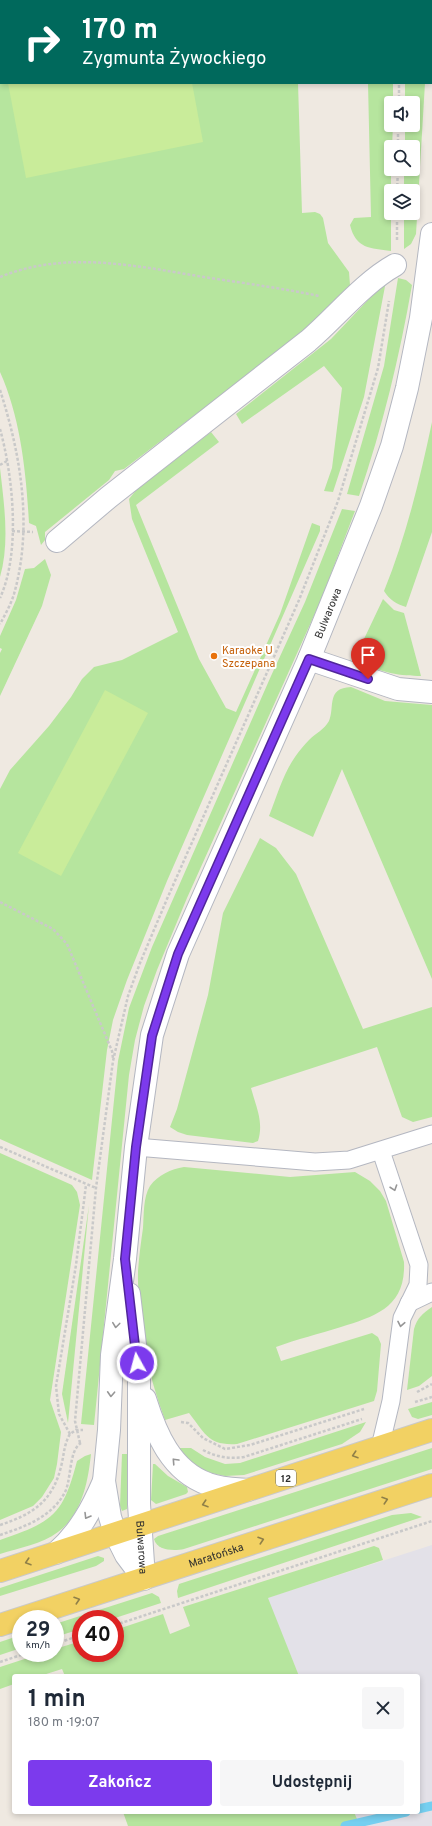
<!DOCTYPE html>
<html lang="pl">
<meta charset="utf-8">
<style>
:root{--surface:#fff;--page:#f6f6f7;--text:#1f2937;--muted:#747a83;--accent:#7c3aed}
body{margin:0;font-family:Overpass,sans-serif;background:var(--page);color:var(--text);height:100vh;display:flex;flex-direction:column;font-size:15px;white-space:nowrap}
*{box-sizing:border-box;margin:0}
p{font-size:13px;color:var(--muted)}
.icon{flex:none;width:22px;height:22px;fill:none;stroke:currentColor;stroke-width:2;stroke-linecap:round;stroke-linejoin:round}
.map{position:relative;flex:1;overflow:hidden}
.sheet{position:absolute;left:12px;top:1674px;width:408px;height:140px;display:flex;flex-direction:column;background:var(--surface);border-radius:4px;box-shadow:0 2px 6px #0003}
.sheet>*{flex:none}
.guide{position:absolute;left:0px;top:0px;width:432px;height:84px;box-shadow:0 2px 6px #0003;background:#00695c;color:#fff;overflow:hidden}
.buttons{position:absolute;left:384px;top:96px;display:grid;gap:8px}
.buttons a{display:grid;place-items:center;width:36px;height:36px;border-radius:4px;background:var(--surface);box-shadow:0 2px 6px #0003;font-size:20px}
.speed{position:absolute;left:12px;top:1610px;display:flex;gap:8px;font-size:20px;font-weight:700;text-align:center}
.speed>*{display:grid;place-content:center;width:52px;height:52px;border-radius:50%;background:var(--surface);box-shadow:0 2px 6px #0003;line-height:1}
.speed small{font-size:10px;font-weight:400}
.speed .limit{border:6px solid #d22;background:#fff;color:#111}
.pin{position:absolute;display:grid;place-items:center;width:34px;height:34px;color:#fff;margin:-41px -17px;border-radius:50% 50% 50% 0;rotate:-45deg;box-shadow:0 0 4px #0007}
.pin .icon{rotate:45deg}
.me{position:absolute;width:44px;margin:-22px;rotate:353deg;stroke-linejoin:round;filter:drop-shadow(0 0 3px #0008)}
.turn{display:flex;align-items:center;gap:14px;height:84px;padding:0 16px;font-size:18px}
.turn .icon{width:52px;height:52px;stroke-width:2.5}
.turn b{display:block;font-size:28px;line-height:34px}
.round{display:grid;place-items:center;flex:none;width:42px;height:42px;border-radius:4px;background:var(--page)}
.summary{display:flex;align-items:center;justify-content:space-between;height:68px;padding:0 16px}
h1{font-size:24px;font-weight:700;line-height:30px}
.button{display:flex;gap:8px;margin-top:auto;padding:8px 16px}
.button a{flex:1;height:46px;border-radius:4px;background:var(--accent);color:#fff;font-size:16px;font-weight:700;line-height:46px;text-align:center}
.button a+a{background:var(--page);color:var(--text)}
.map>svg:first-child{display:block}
.industrial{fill:#e3e1e8}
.green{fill:#b6e59e}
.pitch{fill:#c9ec9a}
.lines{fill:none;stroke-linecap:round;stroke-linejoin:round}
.stream{stroke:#75cff0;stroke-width:9}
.service-casing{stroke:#b4b7c1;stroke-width:19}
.minor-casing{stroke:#b4b7c1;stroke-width:24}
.tertiary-casing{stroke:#b4b7c1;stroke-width:24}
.primary-casing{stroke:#c9c9c9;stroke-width:24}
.path{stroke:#c9c9c9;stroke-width:2.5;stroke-dasharray:3 2;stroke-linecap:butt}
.service{stroke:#fff;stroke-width:17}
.minor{stroke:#fff;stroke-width:22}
.tertiary{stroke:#fff;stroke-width:22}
.primary{stroke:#f2d163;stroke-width:22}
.oneway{stroke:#969696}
.oneway2{stroke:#908048}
.route-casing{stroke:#51269a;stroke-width:10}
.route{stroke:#7c3aed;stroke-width:7}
.food-dot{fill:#e8710a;stroke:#fff;stroke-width:1.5}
.labels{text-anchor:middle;stroke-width:4;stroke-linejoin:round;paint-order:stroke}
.shield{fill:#fff;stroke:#6d6d6d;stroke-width:1}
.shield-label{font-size:10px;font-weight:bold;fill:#2e2e2e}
.street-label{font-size:11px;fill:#2e2e2e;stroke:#fff}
.food-label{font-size:11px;fill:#c56008;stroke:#fff;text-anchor:start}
</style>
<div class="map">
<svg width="432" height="1826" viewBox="0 0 432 1826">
<rect width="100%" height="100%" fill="#efe9e1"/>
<path class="industrial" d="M432,1545v281h-72l-6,-14h64v-136h-119l-32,-78z"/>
<g class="green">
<path d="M0,0h296l-295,1v82h297l4,130 13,-1 5,2 3,4 5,25 21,29 1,13 -3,9 -55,47 -168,128 -9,2 -6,9 -64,52v8l-4,5 -5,-19 -7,-3c-3,-50 -8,-104 -29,-151z"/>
<path d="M368,83h25v20h-2v22h2l-1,22h-1v104c-21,-3 -35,-2 -41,-26l4,-7 17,-1z"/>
<path d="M405,83h20l-9,151 -5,10 -7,5v-36h9v-22h-9v-22h9v-22h-8v-22h8v-22h-8z"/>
<path d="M398,278l8,2 6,5c-13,74 -29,140 -53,211l-12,-2 37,-128z"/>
<path d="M386,281l-22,116 -31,95 -9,-1 8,-23 10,-80 -18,-22 -82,58 -6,-10 95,-75z"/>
<path d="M432,422v110l-26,75c-10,-3 -16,-7 -22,-16 22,-54 36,-112 48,-169z"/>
<path d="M211,432l8,10 -83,63 63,154 27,49 10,4 44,-98 32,-91 8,3v5l-153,350 -40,99 -14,40 -6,30 -15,130 -92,-41v-350l10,-19 39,-44 22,-29 11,-18 12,-12 28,-7 56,-28 -46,-113 -3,-20 8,-10z"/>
<path d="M0,468c4,36 10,74 0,109z"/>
<path d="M342,509l13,2 -34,89 -134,298 -30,72 -13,36 -9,34 -6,35 -35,350 -13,-1 37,-363 11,-53 23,-61 119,-271 34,-74z"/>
<path d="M45,559l6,16 -9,31 -42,90v-43l2,-4 -2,-1v-12l16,-36 9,-31 9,-1z"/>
<path d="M383,599l11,11 10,3 17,63c-18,0 -44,-3 -58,-15l-4,-9 5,-13z"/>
<path d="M351,687l34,14 47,4v274l-90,-210 -29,68 -44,-21c8,-20 14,-42 26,-59 4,-6 9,-12 14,-17 7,-7 15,-10 20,-19 6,-14 -3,-33 22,-34z"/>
<path d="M260,838l16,10 20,26 67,155 69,-22v110l-19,5 -11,-5 -25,-70 -126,41c5,19 13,34 7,53l-5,2 -66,-8 -9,-3 -8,-5 7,-18 31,-114 15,-82z"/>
<path d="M0,1153l72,32 5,7 3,13 -30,195 11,32 -4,32 -3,14 -12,19 -9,9 -33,14z"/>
<path d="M184,1167l106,10 65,-5 15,9 10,10 6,10 18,61c2,45 -28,54 -63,65 -22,7 -44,12 -65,20l5,14 91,-28 6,4 3,7 -4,47 -3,10 -137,43c-29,2 -32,-11 -48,-31l-24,7c-18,-48 -28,-98 -27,-149 1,-15 3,-29 5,-43 1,-13 0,-31 7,-42 8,-11 21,-17 34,-19z"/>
<path d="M89,1205l-21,218 -6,-29z"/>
<path d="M432,1307v69l-13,10 -12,4 7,-61c3,-11 9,-16 18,-22z"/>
<path d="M432,1402v13l-14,4 -6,-2 -4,-8z"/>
<path d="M366,1422l-6,10 -18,12 -98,31 -19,1 -14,-3 -14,-6 -21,-19h15l14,9 20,7 15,-1z"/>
<path d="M432,1448v21l-248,80c-10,2 -27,2 -30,-10l4,-3z"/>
<path d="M91,1454c-3,28 -9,60 -33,78 -16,12 -39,16 -58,22v-14c52,-18 63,-24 77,-79l8,-5z"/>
<path d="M122,1454h9l-4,55 -5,2 -2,-5z"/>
<path d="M153,1464h2l13,12 19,11 1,5 -2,2 -30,10 -5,-4z"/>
<path d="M411,1513l11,4 -244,81 -1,-7 2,-7 213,-69z"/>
<path d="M374,1546l5,2 4,12 -115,38 31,78h-234l-3,-7 -22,7h-26v8l-14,5v-22l43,-14h12v-4l26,-8v12h34v-23l48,-16 7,20 20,-8 -7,-19z"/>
<path d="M98,1556l6,2v3l-8,5 -96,30v-8z"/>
<path d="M152,1593l7,4 2,6 -49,16h-31v10l-26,8v-13z"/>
<path d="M21,1635v13l-21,7v-13z"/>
<path d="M123,1812h231l6,14h-232z"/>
</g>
<g class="pitch">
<path d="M0,0h175v1h-174v48z"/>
<path d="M8,83h184l11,59 -177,36z"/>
<path d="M105,690l43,23 -87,163 -43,-23z"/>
</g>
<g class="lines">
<g class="stream">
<path d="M418,1809l14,-3"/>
<path d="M345,1826l61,-14"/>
</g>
<defs>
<g id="service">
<path d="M136,1147l179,15 34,-2 83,-26"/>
<path d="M409,1303l23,-11"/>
<path d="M380,1447l11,-46 11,-83 16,-33 1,-20 -38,-114"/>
</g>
<g id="minor">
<path d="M57,541l52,-44 199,-156c28,-24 55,-58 87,-76"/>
<path d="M309,659l89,30 34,3"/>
</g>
<g id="tertiary">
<path id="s1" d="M129,1294l10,85v125l5,74"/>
<path d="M145,1399c11,35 26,72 63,85 13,5 27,5 40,6"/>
<path d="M56,1553c23,-20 36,-44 48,-72"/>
<path id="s2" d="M144,1579l-18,-24 -11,-22 -5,-16 -6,-36 5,-51 3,-75 13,-96 11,-112 16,-112 26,-81 131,-295 62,-153 21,-60 15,-58 14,-70 11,-84"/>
</g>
<g id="primary">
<path d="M0,1571l432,-141"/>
<path id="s3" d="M0,1625l432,-140"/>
</g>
</defs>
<use href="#service" class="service-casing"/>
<use href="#minor" class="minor-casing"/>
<use href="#tertiary" class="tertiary-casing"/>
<use href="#primary" class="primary-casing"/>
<g class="path">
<path d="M400,1v-1"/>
<path d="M399,103v-20"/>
<path d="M398,147v-22"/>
<path d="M397,191l1,-22"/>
<path d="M397,240v-27"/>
<path d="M0,277c66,-27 136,-11 204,0 39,6 77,11 115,19"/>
<path d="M0,390c21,65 33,137 14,204 -3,10 -9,21 -14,30"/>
<path d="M0,429c13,47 21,123 0,169"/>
<path d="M0,465l7,-4"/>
<path d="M12,531l21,1"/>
<path d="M0,902l53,27 14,15 45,107 1,7"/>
<path d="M0,1147l96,41"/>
<path d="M417,1392l15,-8"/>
<path d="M415,1402l17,-5"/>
<path d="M181,1422l7,1 15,15 22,11 25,-4 114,-36"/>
<path d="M70,1434l-11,-20 -3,-28 20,-121 10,-80"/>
<path d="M80,1443l-5,-22 21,-233 17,-127 15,-65 12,-33 27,-64 132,-299 39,-99 40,-133 11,-67"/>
<path d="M203,1450c13,7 26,9 41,7l118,-38"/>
<path d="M0,1525c33,-11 52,-23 61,-58 3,-12 3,-23 9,-33l6,-4h7"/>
<path d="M0,1535c24,-8 50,-17 64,-41 8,-13 4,-43 17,-51"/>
<path d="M115,1625l317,-104"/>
<path d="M55,1644l26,-9"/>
<path d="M0,1662l27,-9"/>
</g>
<use href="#service" class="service"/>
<use href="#minor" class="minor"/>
<use href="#tertiary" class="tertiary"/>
<use href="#primary" class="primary"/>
</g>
<defs><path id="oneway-chevron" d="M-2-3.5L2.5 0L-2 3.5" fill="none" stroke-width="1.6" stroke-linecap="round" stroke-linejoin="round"/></defs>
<g class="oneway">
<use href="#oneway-chevron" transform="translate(394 1188) rotate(71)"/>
<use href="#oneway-chevron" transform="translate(401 1324) rotate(101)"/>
<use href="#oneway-chevron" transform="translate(116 1325) rotate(97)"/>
<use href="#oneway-chevron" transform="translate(111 1394) rotate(93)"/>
<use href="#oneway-chevron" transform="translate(175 1461) rotate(-133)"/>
<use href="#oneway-chevron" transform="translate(87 1516) rotate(121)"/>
</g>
<g class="oneway2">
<use href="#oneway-chevron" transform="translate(355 1455) rotate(162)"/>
<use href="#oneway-chevron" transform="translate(385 1500) rotate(-18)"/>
<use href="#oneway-chevron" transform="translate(205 1504) rotate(162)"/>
<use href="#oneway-chevron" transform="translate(261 1540) rotate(-18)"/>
<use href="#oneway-chevron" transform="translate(28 1562) rotate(162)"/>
<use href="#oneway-chevron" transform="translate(77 1600) rotate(-18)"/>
</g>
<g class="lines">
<defs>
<path id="route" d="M137,1363l-12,-104 11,-112 16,-111 26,-82 131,-295 59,20"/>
</defs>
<use href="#route" class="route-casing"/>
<use href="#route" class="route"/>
</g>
<circle class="food-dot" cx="214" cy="656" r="4"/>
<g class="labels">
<rect class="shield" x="276" y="1470" width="20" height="16" rx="3"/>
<g class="shield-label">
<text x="286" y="1482">12</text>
</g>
<g class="street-label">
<text dy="4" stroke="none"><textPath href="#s2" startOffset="1014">Bulwarowa</textPath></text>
<text dy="4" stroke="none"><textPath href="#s1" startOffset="254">Bulwarowa</textPath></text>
<text dy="4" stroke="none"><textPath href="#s3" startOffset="227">Maratońska</textPath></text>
</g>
<g class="food-label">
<text x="222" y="654">Karaoke U<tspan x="222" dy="13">Szczepana</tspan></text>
</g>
</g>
</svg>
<div class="buttons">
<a><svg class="icon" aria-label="sound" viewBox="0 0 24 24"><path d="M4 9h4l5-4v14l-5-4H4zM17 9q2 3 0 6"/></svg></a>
<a><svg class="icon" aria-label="search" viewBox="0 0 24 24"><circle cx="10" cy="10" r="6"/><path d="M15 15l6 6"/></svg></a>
<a><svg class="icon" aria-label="layers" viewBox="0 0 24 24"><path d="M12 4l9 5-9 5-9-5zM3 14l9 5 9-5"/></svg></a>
</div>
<div class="speed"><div>29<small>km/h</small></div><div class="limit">40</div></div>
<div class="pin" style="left:368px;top:679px;background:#d93025"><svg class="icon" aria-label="arrive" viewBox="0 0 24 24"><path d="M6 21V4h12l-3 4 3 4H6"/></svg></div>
<svg class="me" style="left:137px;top:1363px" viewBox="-20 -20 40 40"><circle r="17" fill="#7c3aed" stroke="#fff" stroke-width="3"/><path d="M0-11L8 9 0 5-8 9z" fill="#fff"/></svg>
<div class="guide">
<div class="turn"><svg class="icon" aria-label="right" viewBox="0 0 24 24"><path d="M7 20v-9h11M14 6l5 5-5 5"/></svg><div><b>170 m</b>Zygmunta Żywockiego</div></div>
</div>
<section class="sheet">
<div class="summary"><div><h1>1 min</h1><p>180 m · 19:07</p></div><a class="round"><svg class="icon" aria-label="close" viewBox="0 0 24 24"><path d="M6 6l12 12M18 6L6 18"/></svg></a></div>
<div class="button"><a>Zakończ</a><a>Udostępnij</a></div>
</section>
</div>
